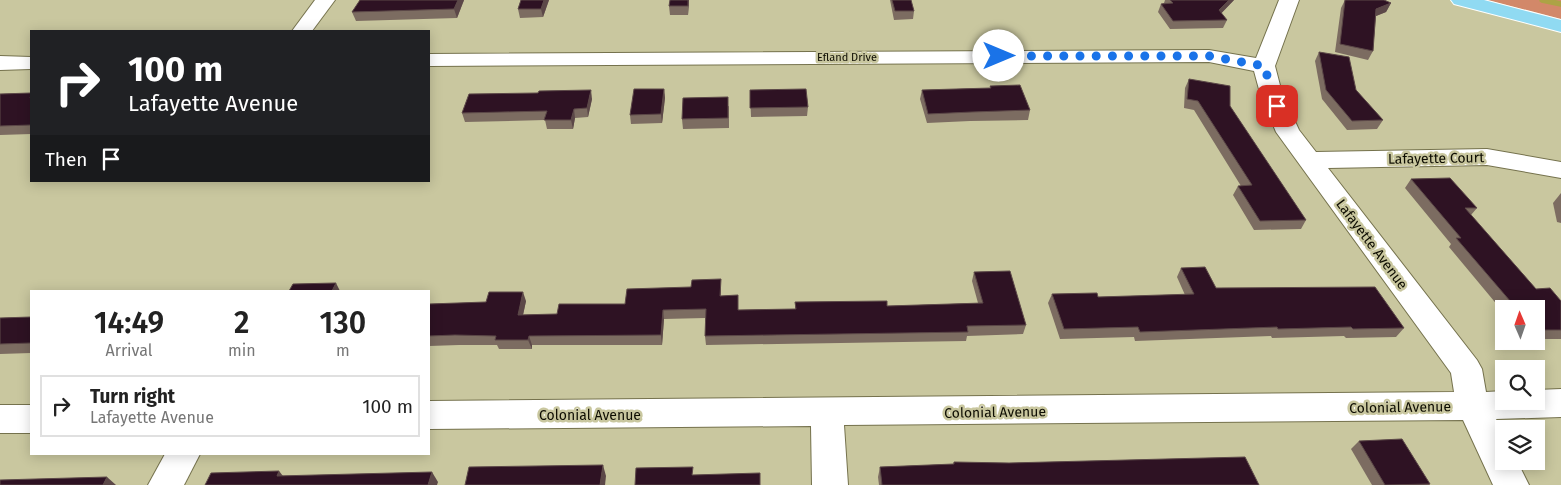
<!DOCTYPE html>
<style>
:root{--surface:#fff;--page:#f6f6f6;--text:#222;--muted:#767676;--line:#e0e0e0}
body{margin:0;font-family:"Fira Sans",sans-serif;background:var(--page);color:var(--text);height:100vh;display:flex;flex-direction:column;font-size:19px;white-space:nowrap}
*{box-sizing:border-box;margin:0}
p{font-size:16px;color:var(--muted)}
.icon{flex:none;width:28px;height:28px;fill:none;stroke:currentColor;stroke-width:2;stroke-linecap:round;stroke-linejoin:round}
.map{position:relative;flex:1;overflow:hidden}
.panel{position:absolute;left:30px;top:290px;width:400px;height:165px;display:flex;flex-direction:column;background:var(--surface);border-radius:0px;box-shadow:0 2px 12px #0003}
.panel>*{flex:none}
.top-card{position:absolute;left:30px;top:30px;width:400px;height:152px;border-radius:0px;box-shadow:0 2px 12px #0003;background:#202124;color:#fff;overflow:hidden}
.needle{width:32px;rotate:358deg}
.buttons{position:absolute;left:1495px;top:300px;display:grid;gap:10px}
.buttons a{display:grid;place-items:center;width:50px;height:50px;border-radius:0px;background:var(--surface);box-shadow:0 2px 12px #0003;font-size:25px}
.pin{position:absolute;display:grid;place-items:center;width:42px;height:42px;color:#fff;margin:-21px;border-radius:10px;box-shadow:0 2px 8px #0006}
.me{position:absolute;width:55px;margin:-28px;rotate:90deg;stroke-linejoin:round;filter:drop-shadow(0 0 4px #0008)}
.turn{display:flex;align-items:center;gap:18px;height:105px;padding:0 15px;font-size:22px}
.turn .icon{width:65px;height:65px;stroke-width:2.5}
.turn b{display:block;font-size:35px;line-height:42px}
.then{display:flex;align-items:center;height:48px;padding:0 15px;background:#0003;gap:10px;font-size:19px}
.eta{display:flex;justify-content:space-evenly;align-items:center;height:85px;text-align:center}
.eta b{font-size:30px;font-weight:600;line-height:35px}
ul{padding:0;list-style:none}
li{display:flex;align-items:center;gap:15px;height:62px;margin:0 10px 8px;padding:0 5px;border:2px solid var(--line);border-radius:0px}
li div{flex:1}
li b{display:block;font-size:19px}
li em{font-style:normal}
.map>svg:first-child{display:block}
.green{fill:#d28869}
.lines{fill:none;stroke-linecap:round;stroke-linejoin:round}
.stream{stroke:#aca345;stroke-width:5.5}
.minor-casing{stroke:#75724d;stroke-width:2}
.major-casing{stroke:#fff;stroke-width:2}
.minor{fill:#fff;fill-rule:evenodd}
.major{fill:#90daf2;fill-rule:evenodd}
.wall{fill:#7c6c61}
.shaded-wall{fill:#5c4848}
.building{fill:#2e1223;stroke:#5c4848}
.route{stroke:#1a73e8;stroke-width:9;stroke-dasharray:0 16.2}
.labels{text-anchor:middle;stroke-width:5;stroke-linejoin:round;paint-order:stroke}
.far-street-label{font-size:11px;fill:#0e0d02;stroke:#c9c79f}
.street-label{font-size:14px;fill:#0e0d02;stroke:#c9c79f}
</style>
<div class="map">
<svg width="1561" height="485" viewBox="0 0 1561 485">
<rect width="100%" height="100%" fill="#c9c79f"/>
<path class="green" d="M1487,0h74v19z"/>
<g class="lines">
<path class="stream" d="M1542,0l19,4"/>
<defs>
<g id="minor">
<path d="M315,0h20l-23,31h-20z"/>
<path d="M1279,0h20l-24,66 7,27 17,37 17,22 171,-3 74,13v16l-74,-13 -159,3 149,192 5,9 4,23 18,-1v10h32v-11l25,-1v28l-65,2 8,15v27h13l12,24h-36l-30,-65 -619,5 4,60h-36l-1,-59 -382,3v-28l1025,-9 -3,-19 -175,-241 -16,-39 -6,-22 -45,-9 -780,4v-12l780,-4 47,8z"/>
<path d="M0,56l31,1v12l-31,1z"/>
<rect x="0" y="405" width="31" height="28"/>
<path d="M165,454h35l-16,31h-36z"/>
</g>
<path id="major" d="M1451,0h33l77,20v12l-107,-28z"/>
</defs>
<use href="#minor" class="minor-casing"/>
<use href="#major" class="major-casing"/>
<use href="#minor" class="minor"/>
<use href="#major" class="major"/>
</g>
<g class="wall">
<path d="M360,0h104l-7,18 -101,3 -4,-9z"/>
<path d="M521,0h28l-6,17 -23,1 -2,-9z"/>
<path d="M689,0l-1,15h-18l-1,-9z"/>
<path d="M890,0h21l3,11 -1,8 -19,1z"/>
<path d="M1165,0h69l-13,13 6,7 -4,8 -53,1 -12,-17 3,-8 3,-1z"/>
<path d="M1345,0l46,3 -5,9 -10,4 -3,35 -5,9 -33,-8 6,-44z"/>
<path d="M1319,52l37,38 27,30 -6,9 -30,1 -25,-31 -7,-38z"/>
<path d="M1189,79l41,27 76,114 -5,9 -47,1 -21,-35 5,-9h3l-47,-76 -10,-2 1,-20z"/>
<path d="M990,86l40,24 -2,10 -58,1 -43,2 -7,-24 2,-9 68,-2z"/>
<path d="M664,89l1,9 -3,25 -31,1 -1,-9z"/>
<path d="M750,90l58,17 -1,9 -56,1z"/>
<path d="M31,93v41l-31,1v-41z"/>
<path d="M592,99l-4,18 -13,1 -2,11h-26l-2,-9 -80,2 -3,-9z"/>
<path d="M729,106v22l-46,1 -1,-10z"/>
<path d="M1411,179l66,29 -6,7 65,74 25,12v38h-25v-30h-32v4l-55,-66 2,-3 -46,-56z"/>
<path d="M1561,193v30l-4,-1 -4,-19z"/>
<path d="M1181,268l35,20 188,40 -8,9 -50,1 -2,-2 -72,2 -1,-2 -136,5 -1,-4 -74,2 -12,-36 4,-9 46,3 87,-2 -8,-18z"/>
<path d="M974,272l52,53 -3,9 -56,2 -1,5 -260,4 -1,-9v-18l-41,1 -2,26h-130v4h-33l-2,-4h-38l-30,1v-42l97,-3 -3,14 34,-1 68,-10 96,-16v8l18,14 56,-1v-7l92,4 91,-3 -6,-22z"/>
<path d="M31,317v36l-31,1v-36z"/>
<path d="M1359,441l71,43 -1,1h-57l-21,-36z"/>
<path d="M954,462l305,23h-380l-1,-8 2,-10 73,-3z"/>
</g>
<g class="shaded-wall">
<path d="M458,0h6l-7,18 -3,-9z"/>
<path d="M544,0h5l-6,17 -2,-8z"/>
<path d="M688,0h1l-1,15z"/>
<path d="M1229,0h5l-18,19 3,-9z"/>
<path d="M1391,3l-5,9 -15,6 5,-9z"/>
<path d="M664,89l1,9 -3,25 -1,-9z"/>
<path d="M591,90l1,9 -4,18 -1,-9z"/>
<path d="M574,109l1,9 -2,11 -2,-9z"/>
<path d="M336,283l4,8h-8z"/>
<path d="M523,292l3,9 -5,23 -3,-9z"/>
<path d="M663,310l1,9 -2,26 -1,-10z"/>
<path d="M529,336l3,9v4l-4,-9z"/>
<path d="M603,465l3,11 -1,9h-5z"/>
<path d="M279,471l8,10 -10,-5z"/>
<path d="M432,472l6,10 -1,3h-9z"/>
<path d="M107,477l9,8h-13z"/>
</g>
<g class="building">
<path d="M360,0h98l-4,9 -102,3z"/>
<path d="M521,0h23l-3,9h-23z"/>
<path d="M670,0h18v6h-19z"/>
<path d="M892,0h19l3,11h-19z"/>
<path d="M1170,0h59l-10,10 8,10 -54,1 -12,-17 12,-1z"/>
<path d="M1345,0h39l7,3 -15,6 -3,42 -33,-7z"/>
<path d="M1319,52l30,5 7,33 27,30 -31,1 -26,-31z"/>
<path d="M1189,79l41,7v20l76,114 -46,1 -22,-35 14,-1 -54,-84 -11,-2z"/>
<path d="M1020,85l10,25 -58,2 -44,2 -6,-24 69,-2 -1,-2z"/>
<path d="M634,89h30l-3,25 -31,1z"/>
<path d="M806,89l2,18 -58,1v-18z"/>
<path d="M591,90l-4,18 -13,1 -3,11h-27l3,-9 -85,2 7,-19 69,-1 1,-2z"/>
<path d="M31,93v3l-1,2h1v27l-31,1v-32z"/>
<path d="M728,97v21l-46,1 1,-21z"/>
<path d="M1450,178l27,30h-12l71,81 14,-1 11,13v29h-25v-21h-19l-61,-71h5l-50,-59z"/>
<path d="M1205,267l11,21 159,-1 29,41 -51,1 -2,-2 -73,2 -1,-2 -137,5 -2,-5 -74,2 -12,-35 45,-1 1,4 96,-3 -13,-26z"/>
<path d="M1010,271l16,54 -59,1 1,6 -263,4 1,-27 -43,1 -2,25 -132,1 -1,4h-33l1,-4 -41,-1 -26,1v-32l57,-2 3,-10h34l-5,23 39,-1 2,-10h66l2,-15 64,-2 1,-7 29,-1 -1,17 18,-1v15l58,-1 -1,-7 92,-1v5l96,-3 -9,-31z"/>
<path d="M336,283l-4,8h-43l4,-7z"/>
<path d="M31,317v26l-31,1v-26z"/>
<path d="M1402,439l28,45 -45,1 -26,-44z"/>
<path d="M1245,457l14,28h-377l-2,-18 74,-3v-2l55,1z"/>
<path d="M603,465l-3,20h-135l4,-18z"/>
<path d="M693,467l-1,8 68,-2v12h-125l1,-17z"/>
<path d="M279,471l-2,5 155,-4 -4,13h-223l6,-12z"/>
<path d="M107,477l-4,8h-103v-5z"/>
</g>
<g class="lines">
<path class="route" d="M999,56h210l55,10 13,40"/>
</g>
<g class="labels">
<g class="far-street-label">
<text x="847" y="61">Efland Drive</text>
</g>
<g class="street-label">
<text transform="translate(1436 158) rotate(-1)" y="5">Lafayette Court</text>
<text transform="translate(1372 244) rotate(53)" y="5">Lafayette Avenue</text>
<text transform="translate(1400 407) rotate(-1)" y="5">Colonial Avenue</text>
<text transform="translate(995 412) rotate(-1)" y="5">Colonial Avenue</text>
<text x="590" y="420">Colonial Avenue</text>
</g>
</g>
</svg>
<div class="buttons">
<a><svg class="needle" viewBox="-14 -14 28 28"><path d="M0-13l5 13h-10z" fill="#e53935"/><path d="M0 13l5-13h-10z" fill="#767676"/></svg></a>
<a><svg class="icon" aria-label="search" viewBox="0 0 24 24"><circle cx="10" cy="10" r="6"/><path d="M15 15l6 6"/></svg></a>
<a><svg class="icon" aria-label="layers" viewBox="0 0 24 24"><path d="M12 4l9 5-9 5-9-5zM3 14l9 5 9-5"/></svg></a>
</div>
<div class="pin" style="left:1277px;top:106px;background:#d93025"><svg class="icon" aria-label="arrive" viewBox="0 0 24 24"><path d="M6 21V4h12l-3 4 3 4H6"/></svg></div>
<svg class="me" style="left:999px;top:56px" viewBox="-20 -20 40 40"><circle r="19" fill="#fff"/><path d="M0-13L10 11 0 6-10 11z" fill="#1a73e8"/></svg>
<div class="top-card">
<div class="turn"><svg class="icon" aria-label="right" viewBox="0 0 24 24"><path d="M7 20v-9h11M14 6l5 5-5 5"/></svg><div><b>100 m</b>Lafayette Avenue</div></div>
<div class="then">Then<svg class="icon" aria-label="arrive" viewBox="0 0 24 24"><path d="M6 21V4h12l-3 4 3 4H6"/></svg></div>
</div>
<section class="panel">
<div class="eta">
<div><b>14:49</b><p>Arrival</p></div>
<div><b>2</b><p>min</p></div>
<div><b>130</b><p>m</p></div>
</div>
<ul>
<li><svg class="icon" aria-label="right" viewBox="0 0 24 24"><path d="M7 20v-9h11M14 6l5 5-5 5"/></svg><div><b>Turn right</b><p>Lafayette Avenue</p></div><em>100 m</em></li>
</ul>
</section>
</div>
